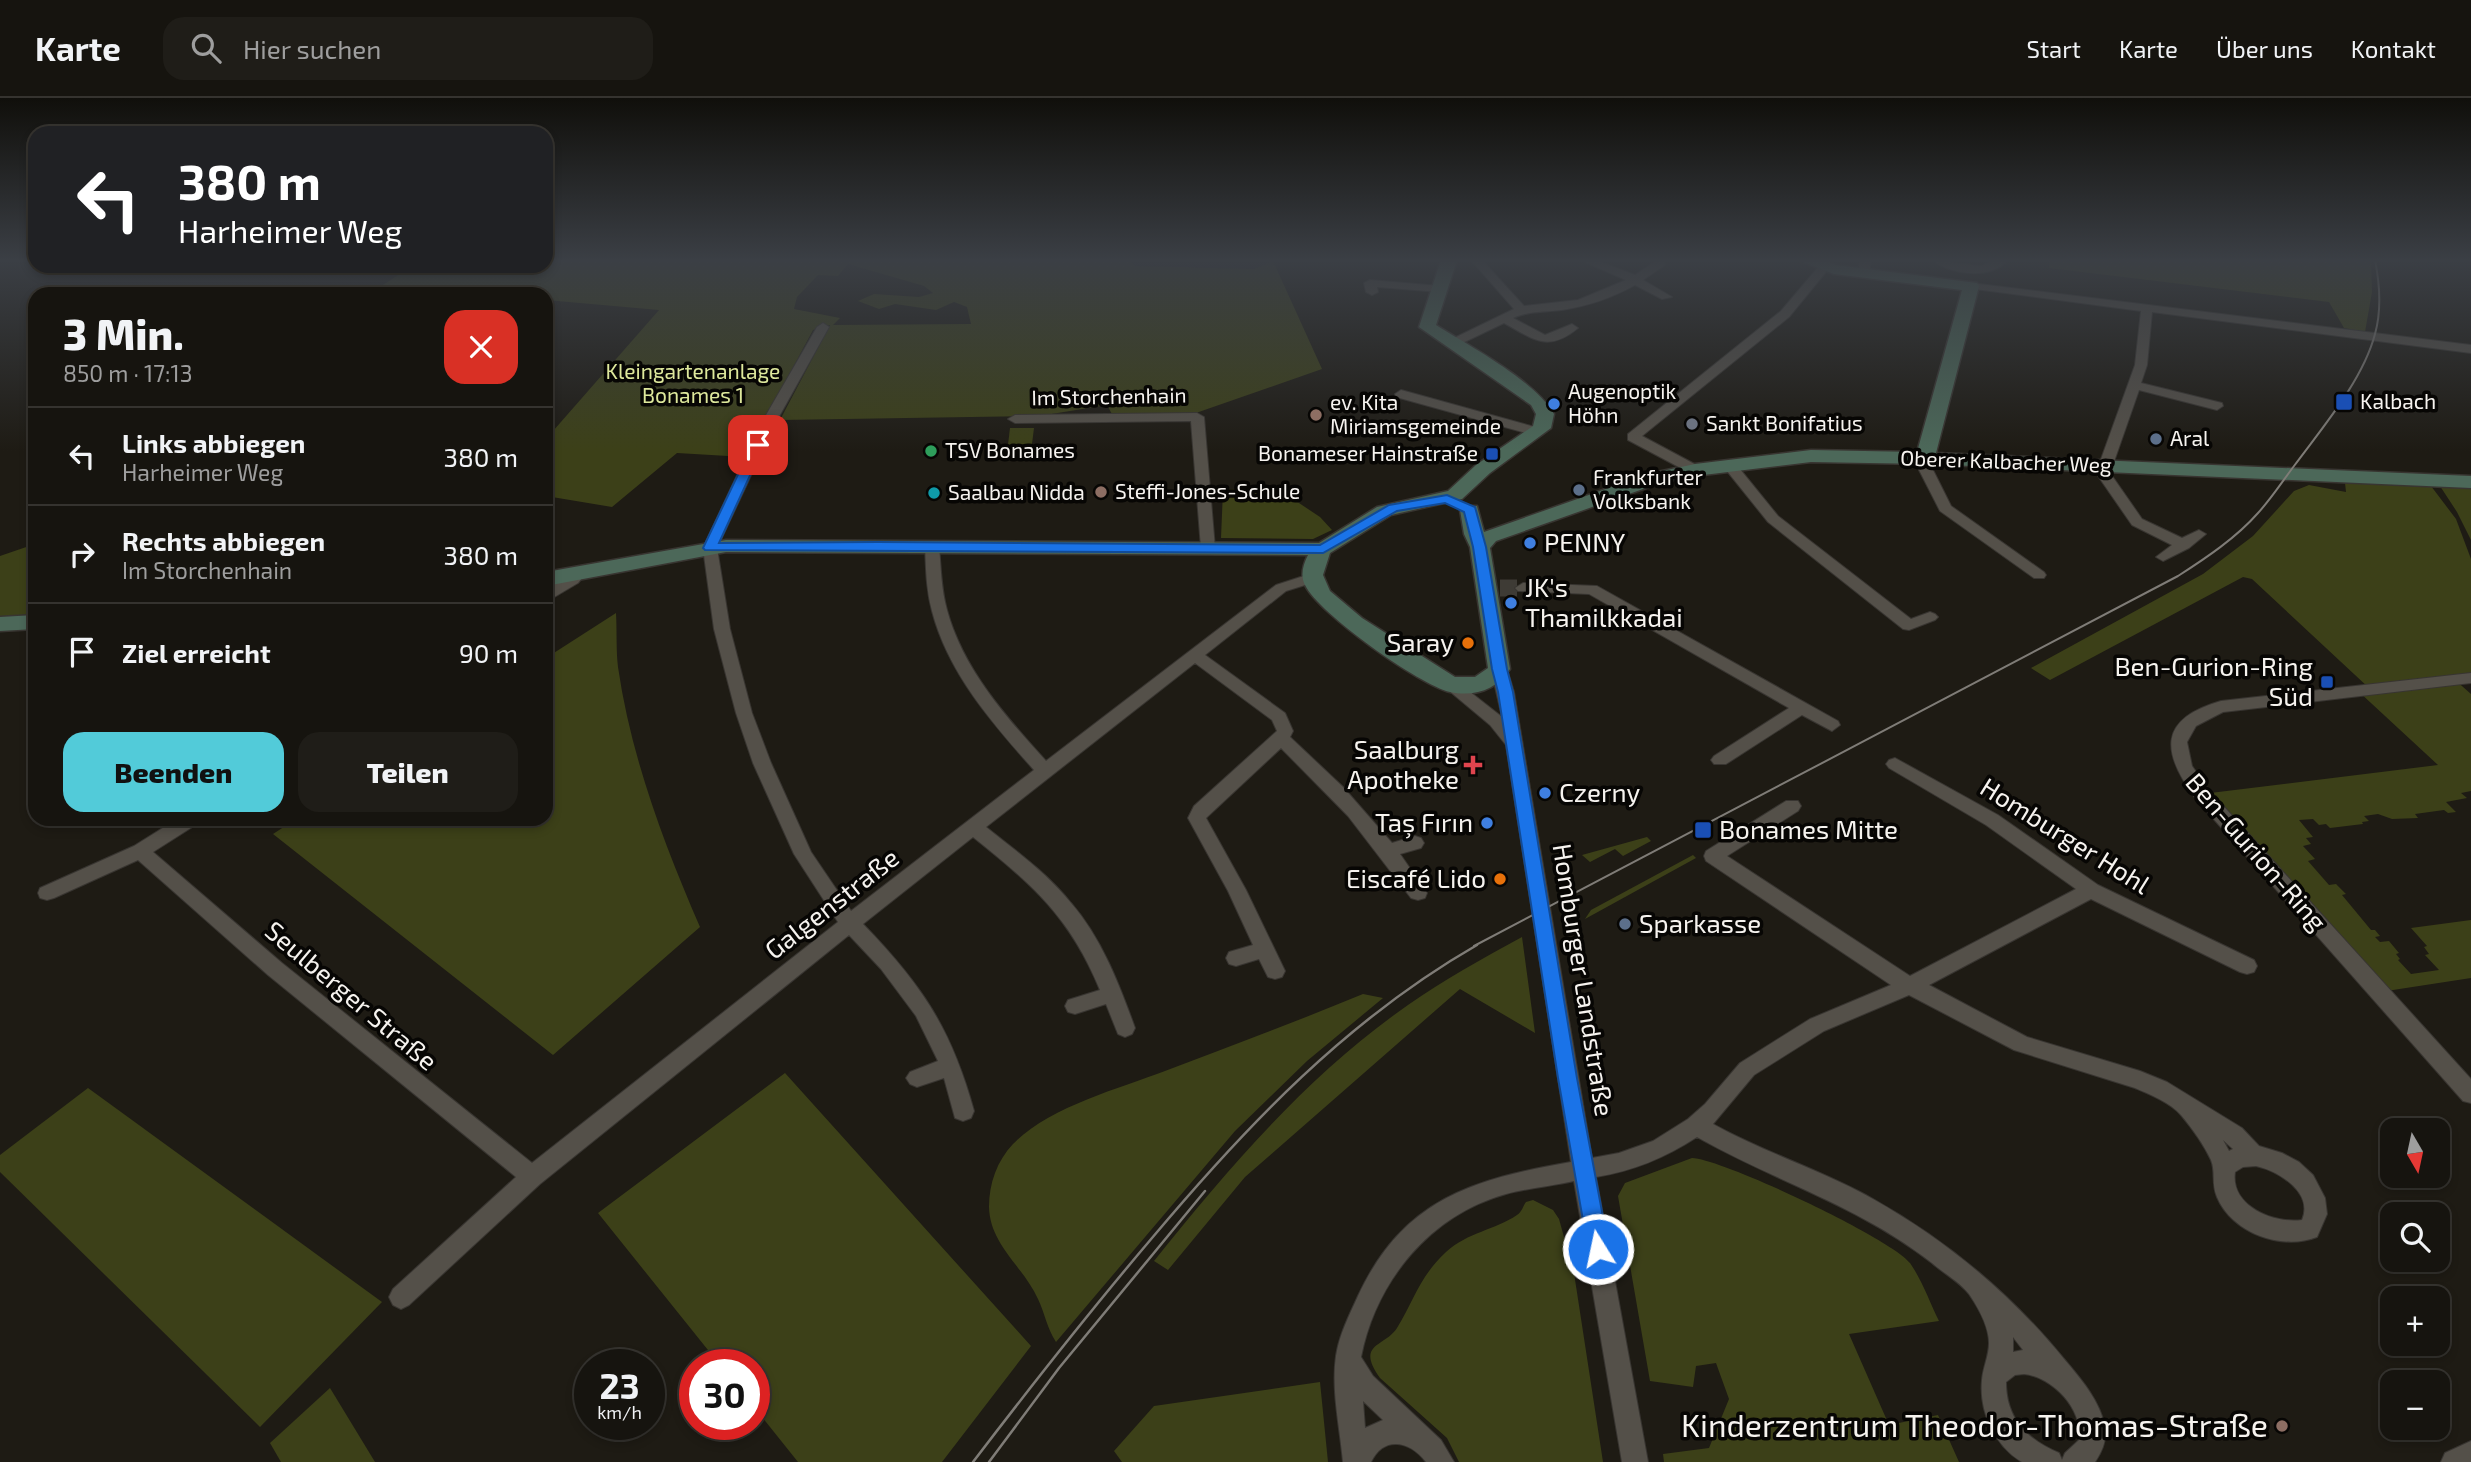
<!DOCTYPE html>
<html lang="de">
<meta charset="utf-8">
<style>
:root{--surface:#16140f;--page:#1f1d18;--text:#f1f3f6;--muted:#9e9e9e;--line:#35332f;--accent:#52cbd9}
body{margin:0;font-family:"Exo 2",sans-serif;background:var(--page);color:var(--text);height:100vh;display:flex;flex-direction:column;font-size:26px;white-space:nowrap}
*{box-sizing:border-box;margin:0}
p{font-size:23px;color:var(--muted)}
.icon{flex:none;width:38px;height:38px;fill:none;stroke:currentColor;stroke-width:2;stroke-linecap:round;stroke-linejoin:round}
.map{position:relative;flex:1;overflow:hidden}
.panel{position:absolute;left:28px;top:189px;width:525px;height:539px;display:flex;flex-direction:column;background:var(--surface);border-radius:21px;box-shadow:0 4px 10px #0003,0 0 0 2px var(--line)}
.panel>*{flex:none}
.hud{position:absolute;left:28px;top:28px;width:525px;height:147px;border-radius:21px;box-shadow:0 4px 10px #0003,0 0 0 2px var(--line);background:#202124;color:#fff;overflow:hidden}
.needle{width:46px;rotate:171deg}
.tools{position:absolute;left:2380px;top:1020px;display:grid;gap:14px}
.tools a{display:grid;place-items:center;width:70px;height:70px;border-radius:14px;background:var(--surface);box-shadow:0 4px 10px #0003,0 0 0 2px var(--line);font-size:35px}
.speed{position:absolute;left:574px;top:1251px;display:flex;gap:14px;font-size:35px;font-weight:700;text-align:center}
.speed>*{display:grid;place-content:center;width:91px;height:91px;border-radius:50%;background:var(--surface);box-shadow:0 4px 10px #0003,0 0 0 2px var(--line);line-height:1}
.speed small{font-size:18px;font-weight:400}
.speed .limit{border:10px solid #d22;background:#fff;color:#111}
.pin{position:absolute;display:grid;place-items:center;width:60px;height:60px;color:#fff;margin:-30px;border-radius:14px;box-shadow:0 4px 10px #0006}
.me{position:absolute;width:77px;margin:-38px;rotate:350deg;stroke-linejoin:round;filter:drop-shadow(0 0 5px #0008)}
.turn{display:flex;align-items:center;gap:24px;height:147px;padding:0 35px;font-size:32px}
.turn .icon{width:91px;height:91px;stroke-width:2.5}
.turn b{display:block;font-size:49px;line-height:60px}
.round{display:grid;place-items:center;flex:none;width:74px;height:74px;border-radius:21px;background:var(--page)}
.headline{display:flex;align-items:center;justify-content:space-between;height:119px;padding:0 35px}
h1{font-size:42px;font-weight:800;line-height:52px}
.cta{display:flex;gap:14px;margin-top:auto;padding:14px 35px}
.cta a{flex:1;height:80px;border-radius:21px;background:var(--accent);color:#111;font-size:28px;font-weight:800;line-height:80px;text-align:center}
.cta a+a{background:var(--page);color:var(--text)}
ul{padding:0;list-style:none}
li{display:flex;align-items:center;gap:21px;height:98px;padding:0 35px;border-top:2px solid var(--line)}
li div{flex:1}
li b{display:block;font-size:26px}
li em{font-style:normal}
header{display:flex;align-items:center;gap:42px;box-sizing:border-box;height:98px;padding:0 35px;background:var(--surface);border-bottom:2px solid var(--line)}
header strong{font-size:33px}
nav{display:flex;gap:38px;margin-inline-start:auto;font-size:24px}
.search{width:490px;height:63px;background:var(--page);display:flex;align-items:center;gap:18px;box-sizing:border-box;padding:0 24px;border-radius:21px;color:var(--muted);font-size:26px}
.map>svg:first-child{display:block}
.industrial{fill:#251f2e}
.green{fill:#3c4018;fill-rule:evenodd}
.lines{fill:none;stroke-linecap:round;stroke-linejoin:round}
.street-tunnel{stroke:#3e3b35;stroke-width:17;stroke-dasharray:17 9;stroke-linecap:butt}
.street-casing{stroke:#383531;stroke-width:2}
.secondary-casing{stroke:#383531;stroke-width:3}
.street{fill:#545049;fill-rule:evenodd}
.secondary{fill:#4c6859;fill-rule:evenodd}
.tram-far1{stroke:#7f7c77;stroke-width:2}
.tram{stroke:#7f7c77;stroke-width:2.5}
.route{fill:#1a73e8;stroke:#114b97;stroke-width:2}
.transit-dot{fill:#1a4fb4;stroke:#070604;stroke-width:2.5}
.shop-dot{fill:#3f7fe0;stroke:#070604;stroke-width:2.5}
.education-dot{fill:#8d6e63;stroke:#070604;stroke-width:2.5}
.worship-dot{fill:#6b7280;stroke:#070604;stroke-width:2.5}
.service-dot{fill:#5c6f8a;stroke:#070604;stroke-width:2.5}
.leisure-dot{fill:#2e9e5b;stroke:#070604;stroke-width:2.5}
.culture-dot{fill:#0f9aa8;stroke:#070604;stroke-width:2.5}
.food-dot{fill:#e8710a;stroke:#070604;stroke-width:2.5}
.health-dot{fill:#e0444e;stroke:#070604;stroke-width:2.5}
.labels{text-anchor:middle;stroke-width:7;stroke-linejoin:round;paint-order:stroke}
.far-park-label{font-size:21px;fill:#dee89c;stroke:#070604}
.far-poi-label{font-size:21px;fill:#f6f3ef;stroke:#070604;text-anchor:start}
.far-street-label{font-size:21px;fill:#f6f3ef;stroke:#070604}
.poi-label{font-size:26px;fill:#f6f3ef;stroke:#070604;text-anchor:start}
.street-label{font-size:26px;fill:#f6f3ef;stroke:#070604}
.near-poi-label{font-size:32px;fill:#f6f3ef;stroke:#070604;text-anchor:end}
</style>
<header>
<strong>Karte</strong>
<div class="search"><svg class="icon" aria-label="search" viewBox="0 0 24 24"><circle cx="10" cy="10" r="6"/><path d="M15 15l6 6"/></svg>Hier suchen</div>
<nav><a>Start</a><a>Karte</a><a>Über uns</a><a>Kontakt</a></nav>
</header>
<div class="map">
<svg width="2471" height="1364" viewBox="0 0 2471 1364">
<rect width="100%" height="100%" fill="#1e1b14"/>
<path class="industrial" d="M1127,162h147l-20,9 -118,-3z"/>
<g class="green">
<path d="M546,162h581l9,6 118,3 19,-8 49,108 -129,45c-9,-3 -66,1 -80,2l-6,-11 -68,11 -259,4 50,-95 -17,5 -68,127 -68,-4 -65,54 -66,-11v-57l113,-129 -113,-10v-6h-76l-54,-5 25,5h-72l43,-28h134zM848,166l76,22 9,7 -14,4 -45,-3 -16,7 21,8 16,-5 41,6 18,-8 13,5 4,17 -138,1 7,-7 -46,-9 3,-12 21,-22 20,1z"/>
<path d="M2049,162h322l1,32 -7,40 -21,-4 -15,-26 -280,-34z"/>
<path d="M1010,330h24l-3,24 -24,1z"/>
<path d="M2345,385l86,3 25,33 15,40v119l-17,1 17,15v97l-10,2 6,5 -21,4 10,10 -8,1 -4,-3 -29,4 3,4 -26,1 -14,-5 -14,2 5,5 -7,1 1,2 -33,4 -4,-4 -7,1 -6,-6 -14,1 14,17 -7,1 5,6 -8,2 12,13 -7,2 21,24 7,-1 10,10 -4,1 29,35h4l5,6 -5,1 5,5 9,-1 10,12 -3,1 4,5 -2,1 13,14 28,-4 -14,-15 4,-1 -5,-7 3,-1 -16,-18 60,-8v58l-91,14 -178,-198 236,-29 -80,-74 11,-3 -117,-109 -9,-2 -193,103 -19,-12 172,-94 50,-38 41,-45 15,-6 37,7z"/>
<path d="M2440,388l31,2v52l-14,-28z"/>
<path d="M1275,389l45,30 12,13 -19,9 -92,-1 2,-48z"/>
<path d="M35,446v71l-35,3v-62z"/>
<path d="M616,515c1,18 0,37 2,54 13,90 46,177 82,260l-147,128 -280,-221 23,-15h250v-161z"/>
<path d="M1647,739l4,4 -28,15 -8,-7 -25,13 -8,-7z"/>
<path d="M1693,757l3,3 -111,61 6,-9z"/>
<path d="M1522,839l13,96 -75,-44 -215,188 -77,93 -14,-9c75,-94 155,-187 254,-256 36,-25 75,-47 114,-68z"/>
<path d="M1363,896l20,4 -76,63 -72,70 -179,211c-9,-14 -11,-28 -18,-43 -15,-33 -48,-54 -49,-92 0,-24 8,-46 24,-63 36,-37 105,-55 152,-73 66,-25 133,-50 198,-77z"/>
<path d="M785,975l246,273 -89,116h-144l-44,-55v-42h-34l-122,-152z"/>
<path d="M88,990l294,214 -122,125 -260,-255v-17z"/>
<path d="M1692,1060c31,1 200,81 218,105 12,17 20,40 29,58l-90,13 40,91 49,-10 21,47h-295l-1,-8 46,-6 20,-49 -13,-36 -20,3 -3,21 -43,-6 -32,-185 7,-13z"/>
<path d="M1533,1102l20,10 6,9 15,54 29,189h-144l-12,-24 -67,-60c-25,-35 5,-31 17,-50 17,-28 23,-52 49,-76 22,-20 49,-22 71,-37 5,-3 6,-9 9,-13z"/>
<path d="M1320,1284l8,80h-206l-8,-11 40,-45z"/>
<path d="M330,1290l45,74h-94l-11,-19z"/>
</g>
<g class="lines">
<path class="street-tunnel" d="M1500,490h23"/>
<defs>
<g id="street">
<path d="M1471,162h11l42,46 54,-6 48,-20 -46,-20h16l39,15 18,-12 -2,-3h13l1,5 -22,15 29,17 -10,2 -27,-14c-23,13 -47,21 -73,25 -17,2 -33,1 -49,8l32,17 27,-11 6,4c-30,25 -45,11 -74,-5l-52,25 -4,-1v-6l66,-32z"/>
<path d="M1859,162h12l-2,15 -10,-2z"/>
<path d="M1932,162l49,6 15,-6h12c-17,20 -57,15 -76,0z"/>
<path d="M1820,167l10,2 -41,50 -147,119 58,31v6h-10l-62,-33v-6l153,-123z"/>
<path d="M1370,182l70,6 6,3 -6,3 -63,-5 1,5 -6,3 -6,-3 -2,-9z"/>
<path d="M1971,185l500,62v8l-319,-41 -5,53 -6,18 81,20 1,3 -6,4 -78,-20 -29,83 32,46 40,19 17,-8 7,4 -17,14 -26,13 -7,-4 16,-12 -40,-20 -36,-52 39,-108 6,-54 -174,-23v-4z"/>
<path d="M823,225l6,4 -53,95 -59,126 13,81 22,84 19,50 40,89 40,59 183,-141c-41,-46 -86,-97 -102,-159 -6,-22 -6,-43 -7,-65l7,-4 7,4c2,22 2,43 8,64 16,59 59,107 99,151l230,-176 37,-12 5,2 3,3 -3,3 -32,10 -81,64 80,58 8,18 -3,6 53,50 49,56 23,-7 6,2 3,5 -3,5 -21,6 27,39 -2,5 -7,2 -7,-2 -63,-82 -67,-68 -75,70 40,72 39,81 -3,6 -7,2 -7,-2 -9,-18 -23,7 -7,-2 -3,-6 3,-6 24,-7 -25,-54 -40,-73 6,-12 83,-75 -5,-11 -77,-57 -209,164c30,24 61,46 85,76 31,36 48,81 64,125l-3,6 -7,3 -7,-3 -12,-30 -31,10 -7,-2 -3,-6 3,-6 32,-10c-30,-73 -67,-105 -127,-153l-110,87c59,61 88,104 111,187l-3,7 -8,3 -8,-3 -11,-40 -27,9 -7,-3 -4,-6 4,-6 28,-11 -22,-45 -35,-47 -32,-34 -309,249 -131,121 -8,4 -8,-4 -4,-8 4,-8 123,-112 -248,-202 -130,-115 -84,38 -7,2 -7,-2 -2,-5 2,-5 94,-42 43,-27h23l-3,5 -44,28 129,111 250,200 306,-241 -44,-68 -41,-91 -17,-50 -22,-84 -11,-81 59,-126 55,-95z"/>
<path d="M1401,292l141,39 2,3 -7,4 -141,-39 -1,-3z"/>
<path d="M1197,315l7,4 11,131 -7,4 -7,-4 -10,-127 -176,2 -7,-4 7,-4z"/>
<path d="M1925,356l7,4 -1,8 20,40 93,66 2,3 -2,3h-10l-94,-67 -23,-45 1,-8z"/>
<path d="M1730,364l5,1 43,53 133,103 19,-7 5,2 3,3 -3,3 -26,10 -6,-1 -135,-107 -45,-56z"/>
<path d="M580,469l7,5 -9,11 -32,19v-12z"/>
<path d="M1523,485l74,3 241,135 2,4 -8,6 -30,-16 -76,49h-12l-3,-4 3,-4 75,-48 -200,-114 -71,-3 -3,-3z"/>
<path d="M1499,566l8,5 7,23 78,466 27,-5 34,-12 35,-22 17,-15 35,-41 70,-44 81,-34 -185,-124 -2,-5 2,-5 80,-50h12l3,5 -3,5 -71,45 183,120 166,-87 -90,-64 -97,-57 -3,-4 3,-4 6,-2 103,57 100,70 156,75 3,6 -3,6 -7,2 -7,-2 -149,-73 -162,86 98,52 113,34 27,11 75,46 17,18 23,7 17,9 14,13 12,23 2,16 -10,23c-35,14 -85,-4 -100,-40 -6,-14 -1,-25 -6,-37 -7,-15 -19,-32 -30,-45 -10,-12 -32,-21 -46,-27l-121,-38 -105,-55 -85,36 -70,44 -41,49c52,29 109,46 160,75 73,41 138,95 191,160 17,20 36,42 41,68 2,13 -3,25 -10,35h-73c-28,-17 -43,-51 -40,-82 1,-13 7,-24 7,-37 0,-16 -11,-36 -20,-49 -9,-12 -26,-21 -37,-31 -74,-58 -156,-81 -235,-126 -32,21 -64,34 -101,40l52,285h-26l-48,-281c-22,5 -46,7 -68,13 -76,21 -130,87 -145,163l12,19 68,64 13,22h-28c-16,-21 -42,-27 -55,0h-28c-3,-34 -12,-72 -7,-106 3,-21 13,-40 22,-60 45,-97 115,-117 213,-134l-65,-417 -16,-20 -49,-41 8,-5 6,1 47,37 -11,-48zM2223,1042l10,9 -4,2zM2256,1068c22,5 58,26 46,54 -28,4 -72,-14 -67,-48l8,-5zM2013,1239l10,13 -10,2zM2024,1276c29,3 60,36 55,66l-14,13 -3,7 -3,-7c-33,-14 -53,-35 -53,-71l9,-7zM1363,1303l20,19 -18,8z"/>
<path d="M2471,575v10l-248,29 -27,14 -9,16 5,24 16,23 263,290v24l-8,-2 -267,-302c-35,-47 -38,-80 25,-98z"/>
<path d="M2471,1343v21h-30l4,-9z"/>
</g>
<g id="secondary">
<path d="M1441,162h16l-21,65c35,22 98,55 118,89l-3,14 -61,45 -28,26 -71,16 -61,38 -7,22 7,16 32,27 93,59h20l13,-9 -18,-121 -6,-13 -4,-24 3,-4h14l7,26 164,-58 47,-10 116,-14 106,2 45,-162 -128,-16 -36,-14h25l13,5 141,18 2,3 -43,167 535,23v12l-546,-24 -114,-2 -116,14 -35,7 -164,58 -6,7 20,121c-13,21 -36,28 -60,23 -30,-7 -131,-78 -145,-107 -5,-10 -2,-20 3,-30l-582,-3 -180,34v-14l180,-32 593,3 58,-36 71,-16 28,-26 57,-39 3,-12 -5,-9 -112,-78z"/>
<path d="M35,517v14l-35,2v-14z"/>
</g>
</defs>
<use href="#street" class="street-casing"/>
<use href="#secondary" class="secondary-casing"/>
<use href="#street" class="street"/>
<use href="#secondary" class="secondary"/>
<path class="tram-far1" d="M1474,848l704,-370c28,-18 58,-38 80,-63 13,-14 24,-31 36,-47 28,-38 69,-86 81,-132 7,-25 5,-49 0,-74"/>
<g class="tram">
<path d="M973,1364c58,-76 117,-151 179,-224 95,-113 196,-219 325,-293"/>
<path d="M989,1364l70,-94 146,-177"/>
</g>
</g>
<linearGradient id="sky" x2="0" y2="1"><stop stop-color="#100f0b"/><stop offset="0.46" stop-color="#3b3f45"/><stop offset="1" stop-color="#3b3f45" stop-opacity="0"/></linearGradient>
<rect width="2471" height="353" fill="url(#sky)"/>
<path class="route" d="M758,343l6,4 -45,98 159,-1 442,3 69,-40 58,-10 28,12 11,40 21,122 6,23 64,386 32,171 -3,7 -8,3 -7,-3 -3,-7 -30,-171 -60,-386 -6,-23 -19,-122 -9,-35 -19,-9 -48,8 -74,42 -618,-3 -2,-2 49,-103z"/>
<g class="transit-dot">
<rect x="2335" y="295" width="18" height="18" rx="3.5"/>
<rect x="1485" y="349" width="14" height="14" rx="3.5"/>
<rect x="2320" y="577" width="14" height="14" rx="3.5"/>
<rect x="1694" y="723" width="18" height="18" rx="3.5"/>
</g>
<g class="shop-dot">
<circle cx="1554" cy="306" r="7"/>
<circle cx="1530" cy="445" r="7"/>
<circle cx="1511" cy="505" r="7"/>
<circle cx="1545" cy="695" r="7"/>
<circle cx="1487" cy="725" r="7"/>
</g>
<g class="education-dot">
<circle cx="1316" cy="317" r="7"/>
<circle cx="1101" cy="394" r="7"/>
<circle cx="2282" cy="1328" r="7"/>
</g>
<circle class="worship-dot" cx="1692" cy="326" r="7"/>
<g class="service-dot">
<circle cx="2156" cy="341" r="7"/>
<circle cx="1579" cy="392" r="7"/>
<circle cx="1625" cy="826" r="7"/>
</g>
<circle class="leisure-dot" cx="931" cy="353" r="7"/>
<circle class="culture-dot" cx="934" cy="395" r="7"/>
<g class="food-dot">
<circle cx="1468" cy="545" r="7"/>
<circle cx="1500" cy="781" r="7"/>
</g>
<path class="health-dot" d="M1469.5 656.5h7v7h7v7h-7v7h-7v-7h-7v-7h7z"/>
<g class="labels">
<g class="far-park-label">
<text x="693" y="281">Kleingartenanlage<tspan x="693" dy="24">Bonames 1</tspan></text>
</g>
<g class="far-poi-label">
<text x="1568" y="301">Augenoptik<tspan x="1568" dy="24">Höhn</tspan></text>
<text x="2360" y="311">Kalbach</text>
<text x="1330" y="312">ev. Kita<tspan x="1330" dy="24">Miriamsgemeinde</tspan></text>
<text x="1706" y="333">Sankt Bonifatius</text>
<text x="2170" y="348">Aral</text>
<text x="945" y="360">TSV Bonames</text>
<text x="1478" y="363" text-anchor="end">Bonameser Hainstraße</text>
<text x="1593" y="387">Frankfurter<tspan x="1593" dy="24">Volksbank</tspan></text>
<text x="1115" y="401">Steffi-Jones-Schule</text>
<text x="948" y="402">Saalbau Nidda</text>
</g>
<g class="far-street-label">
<text transform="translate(1109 299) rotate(-1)" y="7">Im Storchenhain</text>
<text transform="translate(2006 364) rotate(2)" y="7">Oberer Kalbacher Weg</text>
</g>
<g class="poi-label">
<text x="1544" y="454">PENNY</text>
<text x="1525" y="499">JK's<tspan x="1525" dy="30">Thamilkkadai</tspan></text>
<text x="1454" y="554" text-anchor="end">Saray</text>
<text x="2313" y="578" text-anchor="end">Ben-Gurion-Ring<tspan x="2313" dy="30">Süd</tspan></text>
<text x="1459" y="661" text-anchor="end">Saalburg<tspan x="1459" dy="30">Apotheke</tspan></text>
<text x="1559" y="704">Czerny</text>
<text x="1473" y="734" text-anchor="end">Taş Fırın</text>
<text x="1719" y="741">Bonames Mitte</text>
<text x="1486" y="790" text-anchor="end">Eiscafé Lido</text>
<text x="1639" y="835">Sparkasse</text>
</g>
<g class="street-label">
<text transform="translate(2065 738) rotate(32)" y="9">Homburger Hohl</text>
<text transform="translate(2256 754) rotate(49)" y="9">Ben-Gurion-Ring</text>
<text transform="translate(832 806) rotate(-38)" y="9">Galgenstraße</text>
<text transform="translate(1583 882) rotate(81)" y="9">Homburger Landstraße</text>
<text transform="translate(351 898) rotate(40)" y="9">Seulberger Straße</text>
</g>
<g class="near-poi-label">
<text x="2268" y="1339">Kinderzentrum Theodor-Thomas-Straße</text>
</g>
</g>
</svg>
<div class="tools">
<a><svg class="needle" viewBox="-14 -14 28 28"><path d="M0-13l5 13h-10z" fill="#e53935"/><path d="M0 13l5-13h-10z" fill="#9e9e9e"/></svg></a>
<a><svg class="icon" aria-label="search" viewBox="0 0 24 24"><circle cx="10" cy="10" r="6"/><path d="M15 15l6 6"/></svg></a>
<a>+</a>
<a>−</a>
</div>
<div class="speed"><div>23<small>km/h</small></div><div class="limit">30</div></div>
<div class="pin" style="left:758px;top:347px;background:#d93025"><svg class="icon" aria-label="arrive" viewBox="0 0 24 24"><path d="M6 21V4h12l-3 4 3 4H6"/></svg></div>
<svg class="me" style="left:1598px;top:1151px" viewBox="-20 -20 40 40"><circle r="17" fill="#1a73e8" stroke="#fff" stroke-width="3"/><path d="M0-11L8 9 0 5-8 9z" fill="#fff"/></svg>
<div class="hud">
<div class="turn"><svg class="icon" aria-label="left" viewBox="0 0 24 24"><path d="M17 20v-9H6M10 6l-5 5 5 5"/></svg><div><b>380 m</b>Harheimer Weg</div></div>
</div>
<section class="panel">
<div class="headline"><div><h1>3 Min.</h1><p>850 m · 17:13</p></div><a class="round" style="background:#d93025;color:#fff"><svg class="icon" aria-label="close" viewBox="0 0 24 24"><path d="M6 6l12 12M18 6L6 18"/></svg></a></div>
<ul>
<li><svg class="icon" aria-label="left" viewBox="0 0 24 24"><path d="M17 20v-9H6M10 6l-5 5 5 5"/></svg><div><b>Links abbiegen</b><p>Harheimer Weg</p></div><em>380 m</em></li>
<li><svg class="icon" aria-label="right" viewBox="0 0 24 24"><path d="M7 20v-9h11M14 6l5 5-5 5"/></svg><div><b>Rechts abbiegen</b><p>Im Storchenhain</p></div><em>380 m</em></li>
<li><svg class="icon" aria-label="arrive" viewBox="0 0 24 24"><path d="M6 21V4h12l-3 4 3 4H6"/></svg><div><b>Ziel erreicht</b></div><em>90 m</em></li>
</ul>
<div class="cta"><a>Beenden</a><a>Teilen</a></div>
</section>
</div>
